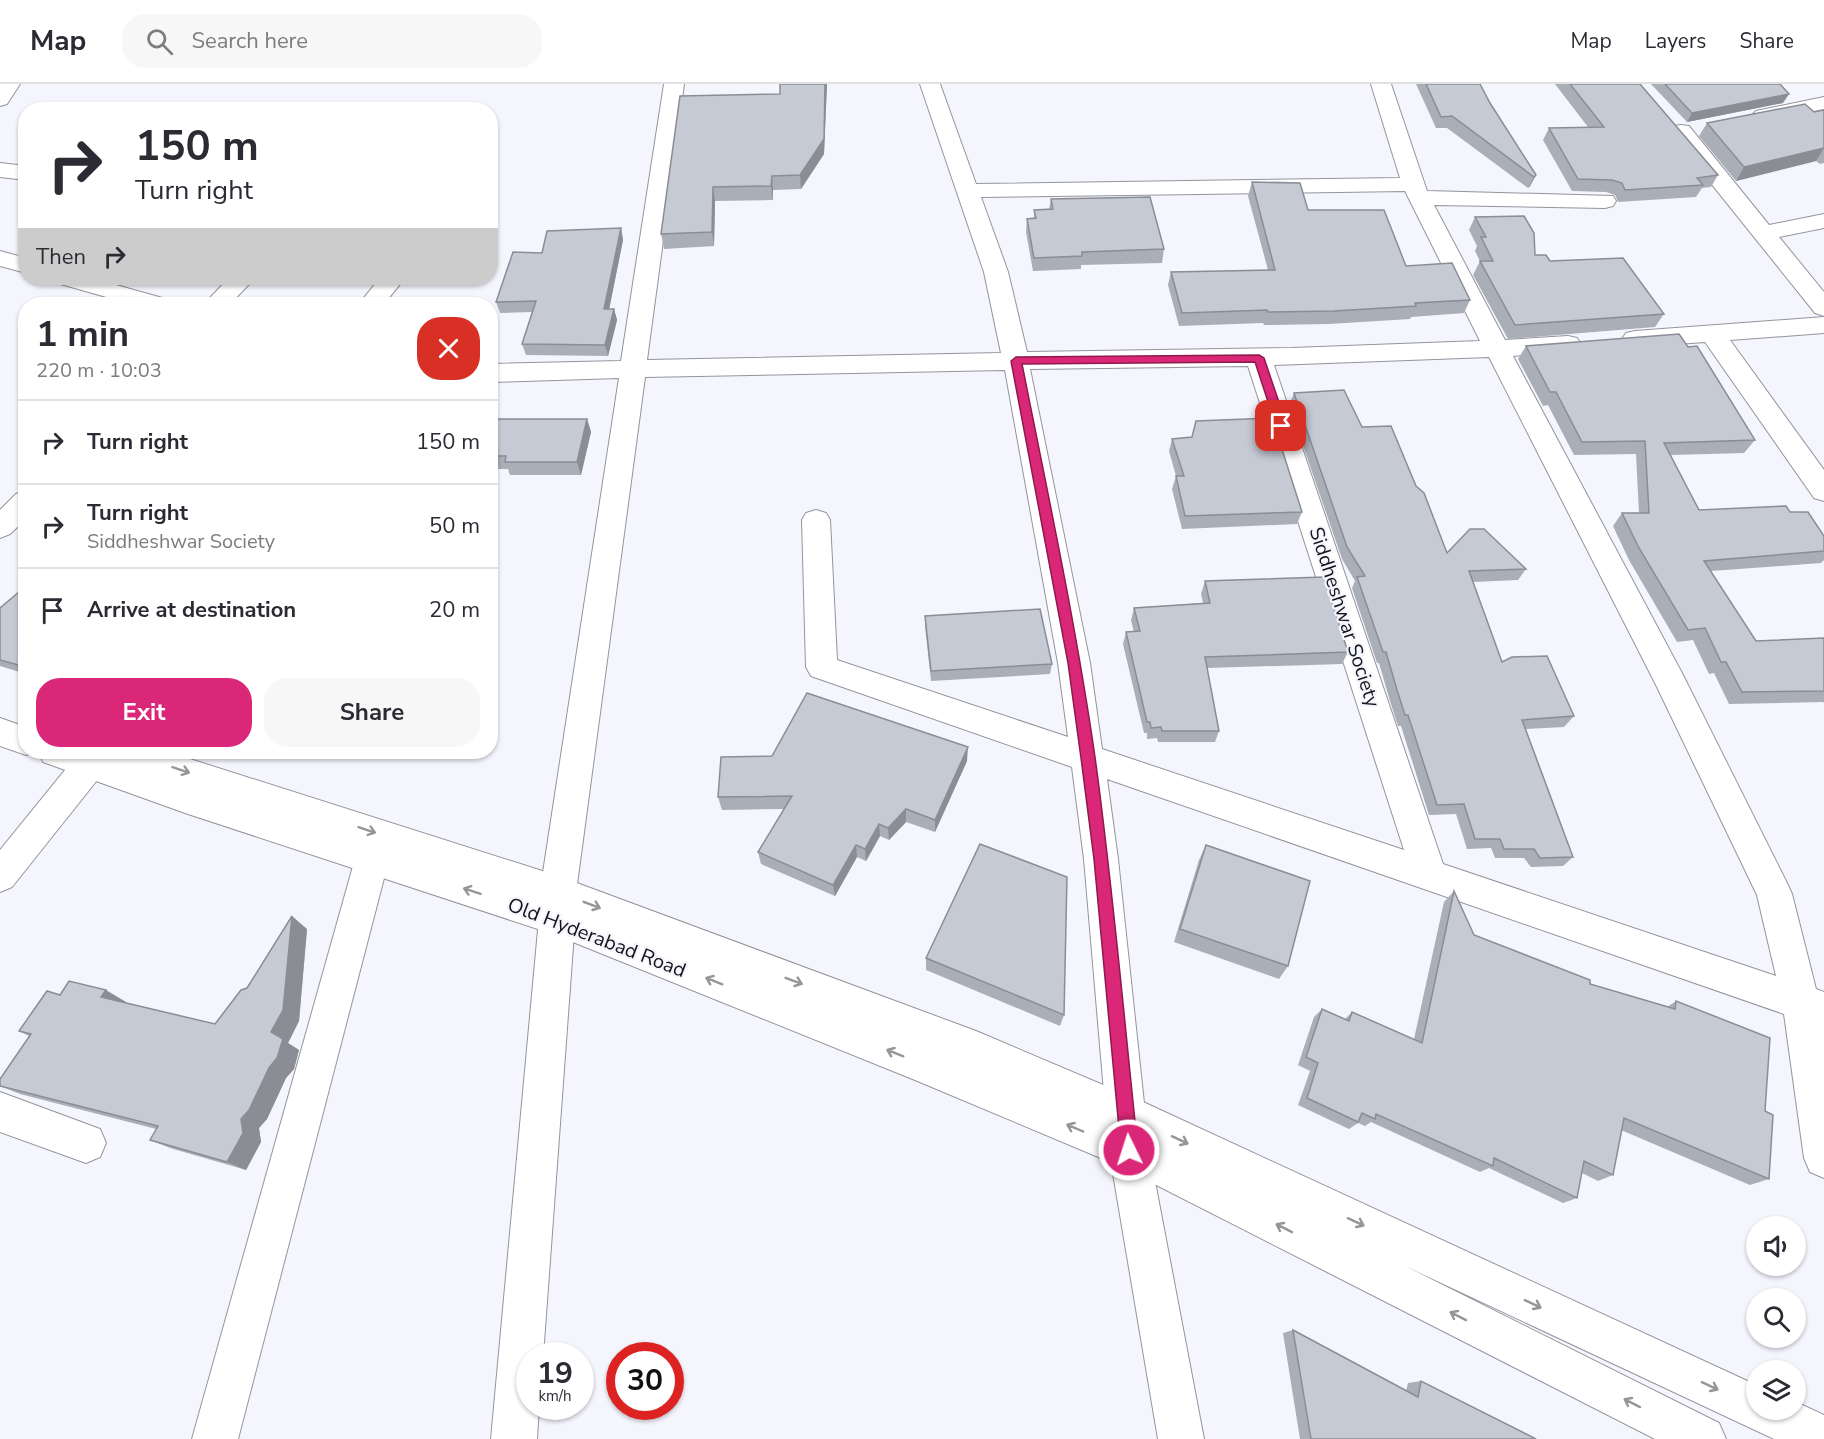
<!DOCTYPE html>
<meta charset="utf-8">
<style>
:root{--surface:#fff;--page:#f7f7f7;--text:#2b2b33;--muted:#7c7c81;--line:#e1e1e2;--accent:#db2777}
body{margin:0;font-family:"Nunito Sans",sans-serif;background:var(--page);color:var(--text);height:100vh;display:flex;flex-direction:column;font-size:22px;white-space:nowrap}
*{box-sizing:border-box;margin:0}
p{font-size:20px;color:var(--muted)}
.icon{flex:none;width:33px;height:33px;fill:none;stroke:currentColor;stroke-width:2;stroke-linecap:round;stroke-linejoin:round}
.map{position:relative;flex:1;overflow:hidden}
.details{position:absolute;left:18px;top:213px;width:480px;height:462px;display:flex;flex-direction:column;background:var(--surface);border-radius:24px;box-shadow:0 2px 4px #0004}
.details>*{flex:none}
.guide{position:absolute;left:18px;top:18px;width:480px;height:183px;border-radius:24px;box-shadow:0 2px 4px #0004;background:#fff;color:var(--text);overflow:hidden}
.controls{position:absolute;left:1746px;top:1132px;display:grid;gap:12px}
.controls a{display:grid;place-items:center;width:60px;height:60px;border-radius:50%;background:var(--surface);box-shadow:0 2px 4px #0004;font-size:30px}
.speed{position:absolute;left:516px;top:1258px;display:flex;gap:12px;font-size:30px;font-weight:700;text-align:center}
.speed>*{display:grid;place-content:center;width:78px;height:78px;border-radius:50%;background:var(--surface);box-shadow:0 2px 4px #0004;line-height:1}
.speed small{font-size:15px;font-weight:400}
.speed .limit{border:9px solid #d22;background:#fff;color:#111}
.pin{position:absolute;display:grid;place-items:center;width:51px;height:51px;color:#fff;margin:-26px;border-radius:12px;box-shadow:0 3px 9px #0006}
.me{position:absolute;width:66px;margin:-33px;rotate:356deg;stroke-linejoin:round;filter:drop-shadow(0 0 4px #0008)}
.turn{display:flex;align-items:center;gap:21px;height:126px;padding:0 18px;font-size:27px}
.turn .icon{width:78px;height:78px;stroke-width:2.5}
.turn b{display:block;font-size:42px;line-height:51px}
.then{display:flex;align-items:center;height:57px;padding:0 18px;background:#0003;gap:12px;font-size:22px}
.round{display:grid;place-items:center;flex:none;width:63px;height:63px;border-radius:24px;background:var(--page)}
.head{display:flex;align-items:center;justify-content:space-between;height:102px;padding:0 18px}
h1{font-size:36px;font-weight:700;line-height:45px}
.cta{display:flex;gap:12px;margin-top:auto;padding:12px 18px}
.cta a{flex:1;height:69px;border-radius:24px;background:var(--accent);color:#fff;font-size:24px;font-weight:700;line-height:69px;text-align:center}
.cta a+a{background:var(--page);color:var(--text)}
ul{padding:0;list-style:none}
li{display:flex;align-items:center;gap:18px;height:84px;padding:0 18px;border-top:2px solid var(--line)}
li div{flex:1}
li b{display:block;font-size:22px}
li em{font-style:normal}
header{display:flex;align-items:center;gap:36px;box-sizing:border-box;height:84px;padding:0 30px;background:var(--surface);border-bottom:2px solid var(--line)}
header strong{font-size:28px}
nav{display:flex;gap:33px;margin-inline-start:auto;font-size:21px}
.search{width:420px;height:54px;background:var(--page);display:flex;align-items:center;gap:15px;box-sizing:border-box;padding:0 21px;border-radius:24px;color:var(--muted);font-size:22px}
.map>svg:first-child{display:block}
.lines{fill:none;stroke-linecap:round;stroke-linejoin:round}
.street-casing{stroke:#94949e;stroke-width:2}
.secondary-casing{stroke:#94949e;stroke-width:2}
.street{fill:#fff;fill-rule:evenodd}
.secondary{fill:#fff;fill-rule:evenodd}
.wall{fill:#aaaeb7}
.shaded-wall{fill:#8b8d95}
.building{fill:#c6cad5;stroke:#8b8d95;stroke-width:1.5}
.oneway{stroke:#969698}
.route{fill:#db2777;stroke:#8e194d;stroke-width:1.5}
.labels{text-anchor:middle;stroke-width:4.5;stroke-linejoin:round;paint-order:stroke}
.street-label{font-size:20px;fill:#151519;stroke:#f5f5fe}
</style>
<header>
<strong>Map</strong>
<div class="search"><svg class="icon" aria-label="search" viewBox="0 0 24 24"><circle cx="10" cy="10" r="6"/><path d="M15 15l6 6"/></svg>Search here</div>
<nav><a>Map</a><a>Layers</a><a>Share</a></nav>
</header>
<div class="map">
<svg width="1824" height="1355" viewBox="0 0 1824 1355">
<rect width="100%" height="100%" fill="#f5f5fe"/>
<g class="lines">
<defs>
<g id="street">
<path d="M664,0h20l-37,276 354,-7 -17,-81 -64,-188h20l36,100 424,-6 -29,-94h20l36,107 186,5 3,5 -3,5 -8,2 -171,-3 71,135 63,-4 9,2 4,6 -4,6 -64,6 170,319 104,208 5,11 24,95 8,3v186l-14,-6 -6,-14 -20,-144 -677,-235 11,80 31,291 55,289h-46l-49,-289 -25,-291 -12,-92 -261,-91 -5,-9 -4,-147 4,-7 10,-3 10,3 4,7 7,140 231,77 -10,-74 -53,-293 -360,7 -69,515 -5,11 -6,2 5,2 5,12 -32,437h-13v51h9l-2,32h-46l48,-520 5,-12 6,-2 -5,-2 -5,-11 79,-514 -129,4v-18l131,-3zM1405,107l75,150 -188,7 -265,4 -19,-80 -27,-75zM1489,273l167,328 101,210 19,81 -333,-112 -169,-499zM1248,282l156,484 -302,-101 -12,-86 -60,-294z"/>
<path d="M1824,13v12l-61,12 -7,-2 -4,-4 4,-4z"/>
<path d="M1681,41l8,1 80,99 55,-11v14l-45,9 45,55v24l-9,-3 -142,-177 -3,-5 3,-5z"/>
<path d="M0,79l26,3v14l-26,-3z"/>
<path d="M0,167l26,7v15l-26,-7z"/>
<path d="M54,194h37l75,21 3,5h-38l-74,-21z"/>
<path d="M229,194h26l-25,26h-26z"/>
<path d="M380,194h25l-21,26h-25z"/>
<path d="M1824,233v16l-94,7 94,130v31l-10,-3 -109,-156 -70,5 -9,-2 -4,-6 4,-6 9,-2z"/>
<path d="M26,407v28l-16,15 -10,4v-28l16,-16z"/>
<path d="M86,668l16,2 5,10 -5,10 -90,113 -12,5v-42l78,-96z"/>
<path d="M372,759l12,5 5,11 -151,580h-46l163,-580 5,-11z"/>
<path d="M0,1008l100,37 6,14 -6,14 -14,6 -86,-31z"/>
</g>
<g id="secondary">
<path d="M0,0h20l-13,20 -7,2z"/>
<path d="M0,634l26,9v25h9l-9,3 -26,-9z"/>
<path d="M39,668h54l20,6 -3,-6h58l390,124 418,155 165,70 615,284v25h40v-8l28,13v24h-50l-369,-173 314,157 7,16h-71l-540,-275 -200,-84 -362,-146 -365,-120 -145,-52z"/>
</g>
</defs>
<use href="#street" class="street-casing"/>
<use href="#secondary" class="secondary-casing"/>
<use href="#street" class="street"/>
<use href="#secondary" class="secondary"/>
</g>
<g class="wall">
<path d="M780,0h47l-3,70 -23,35 -28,1v10l-58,1 -1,45 -50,3 -3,-15 119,-140z"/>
<path d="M1416,0h64l10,19 46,72 -6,11 -2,2 -81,-60h-11z"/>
<path d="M1555,0h85l78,91 -7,12 -9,1 -6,9 -78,5 -3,-7 -9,-3 -34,-1 -29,-51 6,-12 39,-1z"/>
<path d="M1651,0h129l3,19 -96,19z"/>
<path d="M1824,26v53l-4,1 -4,-3 -80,20 -37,-45 8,-13 107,-11z"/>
<path d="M1252,98l56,28 98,56 64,34 -6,13 -53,4 -1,2 -81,5 -65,1 -1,-2 -84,3 -11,-41 3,-13 97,-2 -20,-74z"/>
<path d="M1051,115l113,50 -2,14 -81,2v4l-48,2 -7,-39 1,-13h7v-9l15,-1z"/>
<path d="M1475,133l60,38 15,6 114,53 -9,13 -147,12 -35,-64 7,-14 -5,-10 2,-5 -8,-16z"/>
<path d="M621,144l2,12 -14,69h5l3,11 -9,36 -82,-1 -4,-11 10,-32 -32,1 -4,-11 46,-49z"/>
<path d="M1526,262l229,94 -11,13 -73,2 28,55 91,2 34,24v24l-3,3 -110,8 45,70 68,-3v65l-1,-1 -94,2 -15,-31 -5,1 -16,-34 -16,2 -48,-82 -16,-34 9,-13h17l-3,-59 -62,1 -26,-50 -5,1 -25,-47z"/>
<path d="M1294,309l68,34 54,59 31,67 79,16 -8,11 -45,2 29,80 72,54 -10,11 -38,2 47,128 -10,9 -32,1 -7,-9h-29l-4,-10 -24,1 -11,-35 -27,1 -28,-89h-3l-8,-25 -11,-38h-2l-25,-75 3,-7 -13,-22 -53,-154z"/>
<path d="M490,335h97l4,13 -10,43h-71l-2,-6h-18z"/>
<path d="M1172,355l130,73 -5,12 -115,5 -10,-40 4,-13 -7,-25z"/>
<path d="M1205,497l143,71 -6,12 -135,4 12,63 -4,11h-57l-1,-4 -10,1v-6h-3l-21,-89 3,-12h8l-3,-12 3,-12 69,-5 -2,-9z"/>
<path d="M26,502v88l-26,-8v-58z"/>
<path d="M925,532l127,48 -2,10 -119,7 -6,-55z"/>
<path d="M967,677l-32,71 -29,-10 -17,18 -9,-4 -14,25 -9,-4 -22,39 -74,-32 -3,-12 26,-43 -62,1 -4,-13z"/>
<path d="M1206,761l82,121 -9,13 -105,-37 25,-82z"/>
<path d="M1454,807l20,44 116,49 77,23 9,-6 89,110 4,68 -19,6 -129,-55 -8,45 -15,6 -16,-8 -5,25 -14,5 -74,-35 -9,4 -109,-50 -6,4 -7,-3 -9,6 -51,-24 12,-34 -12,-6 16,-48 8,-8 23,10 7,-7 62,27 30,-137z"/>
<path d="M307,845l-8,92 -11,22 11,7 -5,19 -8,9 -19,41 -8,9 2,14 -15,28 -76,-22 -20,-8 6,-11 -136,-35 -20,-8v-7l29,-43 -10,-5 41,-36 66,7 -1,1 90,21 32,-36z"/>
<path d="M926,874l138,57 -4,11 -134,-56z"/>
<path d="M1293,1246l113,61 2,-8 13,-2 115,58h-236l-17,-106z"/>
</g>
<g class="shaded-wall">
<path d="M825,0h2l-3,70 -23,35 -1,-14z"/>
<path d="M1789,10l-6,9 -96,19 5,-9z"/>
<path d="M1824,64l-8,13 -80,20 8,-14z"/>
<path d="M1536,91l-6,11 -2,2 6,-11z"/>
<path d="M772,92l1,14v10l-2,-14z"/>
<path d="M713,103l2,14 -1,45 -2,-14z"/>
<path d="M621,144l2,12 -16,80 -3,-11z"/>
<path d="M614,225l3,11 -9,36 -3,-11z"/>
<path d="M587,335l4,13 -10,43 -4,-13z"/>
<path d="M968,663l-1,14 -32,71v-12z"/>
<path d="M906,725v13l-17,18 -1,-12z"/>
<path d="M879,740l1,12 -14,25 -1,-12z"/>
<path d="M856,761l1,12 -22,39 -2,-11z"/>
<path d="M292,832l15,13 -8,92 -11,22 11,7 -5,19 -8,9 -19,41 -8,9 2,14 -15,28 -19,-8 44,-130z"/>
<path d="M106,906l20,12 -4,7 -21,-12z"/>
</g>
<g class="building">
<path d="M780,0h45l-1,55 -24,36 -28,1 -1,10 -58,1 -1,45 -51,2 19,-138 100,-2z"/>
<path d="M1426,0h54l10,19 46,72 -2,2 -82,-61 -11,1z"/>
<path d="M1570,0h70l78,91 -21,3 6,7 -78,5 -3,-7 -10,-3 -34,-1 -29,-51 55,-1z"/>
<path d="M1665,0h115l9,10 -97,19z"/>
<path d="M1805,20l9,8 10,-2v38l-80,19 -37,-44z"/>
<path d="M1252,98l48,1 8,27h76l22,56 46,-3 18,37 -55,3 1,3 -82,5 -66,1 -1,-2 -85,3 -11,-41 104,-2z"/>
<path d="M1150,113l14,52 -82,3v4l-48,2 -7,-39 9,-1 -2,-8 19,-1 -2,-10z"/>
<path d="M1524,132l10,17 1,22h11l4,6 73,-3 41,56 -149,11 -35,-64h13l-12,-24h5l-11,-20z"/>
<path d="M621,144l-17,81h10l-9,36 -83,-1 14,-43 -40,1 17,-50 29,1 5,-22z"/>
<path d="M1679,250l9,13 9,-1 58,94 -91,3 35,67 87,-4 4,6h18l16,24v15l-120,10 52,80 68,-3v53l-82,1 -16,-30h-5l-16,-34 -17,2 -49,-82 -17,-35h27l-4,-72 -63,1 -26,-50h-6l-24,-46z"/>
<path d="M1344,306l18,37 29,-1 25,60 8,7 23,60 23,-24h14l42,40 -57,2 33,91 10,-5 35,-1 27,60 -52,4 51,137 -33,1 -6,-9h-30l-4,-10h-25l-11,-35 -27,1 -29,-90h-3l-8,-25 -11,-38h-3l-26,-75 8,-1 -18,-29 -53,-154z"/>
<path d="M1272,334l30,94 -117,4 -9,-40h8l-12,-37 20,-2 4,-16z"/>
<path d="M490,335h97l-10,43h-72l1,-6h-16z"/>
<path d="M1324,493l24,75 -143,5 14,74h-57l-1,-4 -10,1 -1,-6h-3l-21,-90 14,-1 -6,-23 76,-5 -5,-22z"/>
<path d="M26,502v81l-26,-7v-52z"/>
<path d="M1040,525l12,55 -121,7 -6,-55z"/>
<path d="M807,609l161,54 -33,73 -29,-11 -18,19 -9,-4 -14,25 -9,-4 -23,40 -75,-33 34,-56 -74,1 3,-40 51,-1z"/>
<path d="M980,760l87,33 -3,138 -138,-57z"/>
<path d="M1206,761l104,36 -22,85 -108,-37z"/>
<path d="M1454,807l20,44 116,45v4l85,25 1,-8 94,37 -5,73 8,4 -4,64 -145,-61 -11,57 -29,-14 -7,37 -83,-40 -1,8 -117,-52 -1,5 -13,-6 -4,9 -51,-24 11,-35 -12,-6 16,-48 27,12 3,-9 70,31z"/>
<path d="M292,832l-9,94 -12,22 12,7 -6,19 -8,10 -20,42 -8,9 2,14 -16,29 -77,-22 8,-14 -158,-40v-7l31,-45 -12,-3 28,-40 13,4 9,-14 37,9 -5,7 114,27 26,-34 6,-2z"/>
<path d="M1293,1246l125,67 3,-16 115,58h-225z"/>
</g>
<defs><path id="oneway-shaft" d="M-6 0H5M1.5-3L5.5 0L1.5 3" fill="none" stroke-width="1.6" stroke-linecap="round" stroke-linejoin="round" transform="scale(1.5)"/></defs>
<g class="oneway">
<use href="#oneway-shaft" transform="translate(181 686) rotate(18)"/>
<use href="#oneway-shaft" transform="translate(367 746) rotate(18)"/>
<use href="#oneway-shaft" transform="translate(472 807) rotate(-162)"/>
<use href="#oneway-shaft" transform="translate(592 821) rotate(21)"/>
<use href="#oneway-shaft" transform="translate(714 897) rotate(-158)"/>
<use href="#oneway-shaft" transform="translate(794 897) rotate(21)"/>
<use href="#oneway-shaft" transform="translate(895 969) rotate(-158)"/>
<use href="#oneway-shaft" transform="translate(1075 1044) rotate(-157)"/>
<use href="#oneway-shaft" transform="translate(1180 1056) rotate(25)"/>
<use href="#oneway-shaft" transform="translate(1356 1138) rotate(25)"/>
<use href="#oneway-shaft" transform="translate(1284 1144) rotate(-153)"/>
<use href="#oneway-shaft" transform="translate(1533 1220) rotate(25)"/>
<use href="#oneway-shaft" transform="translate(1458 1232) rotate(-153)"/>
<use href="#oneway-shaft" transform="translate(1710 1302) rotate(25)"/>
<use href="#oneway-shaft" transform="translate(1632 1319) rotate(-153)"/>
</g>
<path class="route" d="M1259,271l5,3 23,68 -2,3 -4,1 -5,-4 -21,-64 -233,2c26,131 54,261 73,393 18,131 29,262 43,393l-3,6 -6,3 -6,-3 -2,-6 -27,-291 -13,-101 -13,-95 -57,-302 5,-4z"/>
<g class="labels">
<g class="street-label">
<text transform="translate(1345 533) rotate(72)" y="7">Siddheshwar Society</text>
<text transform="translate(597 853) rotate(21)" y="7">Old Hyderabad Road</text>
</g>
</g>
</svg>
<div class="controls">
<a><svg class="icon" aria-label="sound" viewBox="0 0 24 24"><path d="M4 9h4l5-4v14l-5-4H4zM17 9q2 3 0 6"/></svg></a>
<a><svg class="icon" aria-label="search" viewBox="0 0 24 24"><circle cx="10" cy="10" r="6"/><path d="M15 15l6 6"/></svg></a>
<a><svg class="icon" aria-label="layers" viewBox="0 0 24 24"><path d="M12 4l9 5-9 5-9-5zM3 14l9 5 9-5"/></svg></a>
</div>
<div class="speed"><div>19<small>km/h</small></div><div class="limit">30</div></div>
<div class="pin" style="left:1281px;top:342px;background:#d93025"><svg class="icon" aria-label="arrive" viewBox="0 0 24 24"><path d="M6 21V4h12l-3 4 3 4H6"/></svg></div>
<svg class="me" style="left:1129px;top:1066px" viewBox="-20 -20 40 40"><circle r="17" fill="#db2777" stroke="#fff" stroke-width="3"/><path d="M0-11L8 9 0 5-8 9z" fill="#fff"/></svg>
<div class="guide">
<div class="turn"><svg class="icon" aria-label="right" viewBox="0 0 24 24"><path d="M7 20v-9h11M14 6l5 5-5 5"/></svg><div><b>150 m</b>Turn right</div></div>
<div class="then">Then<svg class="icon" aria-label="right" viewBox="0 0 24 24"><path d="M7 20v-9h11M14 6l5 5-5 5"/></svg></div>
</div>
<section class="details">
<div class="head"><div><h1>1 min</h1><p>220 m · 10:03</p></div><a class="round" style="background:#d93025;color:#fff"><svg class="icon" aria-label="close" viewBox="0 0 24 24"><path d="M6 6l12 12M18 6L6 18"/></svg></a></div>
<ul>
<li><svg class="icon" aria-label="right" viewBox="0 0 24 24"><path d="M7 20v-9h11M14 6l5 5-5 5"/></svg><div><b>Turn right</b></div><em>150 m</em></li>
<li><svg class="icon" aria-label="right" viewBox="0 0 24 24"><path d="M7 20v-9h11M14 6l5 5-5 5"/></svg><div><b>Turn right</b><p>Siddheshwar Society</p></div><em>50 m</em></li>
<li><svg class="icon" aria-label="arrive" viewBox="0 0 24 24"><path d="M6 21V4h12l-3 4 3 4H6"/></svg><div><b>Arrive at destination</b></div><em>20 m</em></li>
</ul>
<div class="cta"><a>Exit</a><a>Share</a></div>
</section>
</div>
